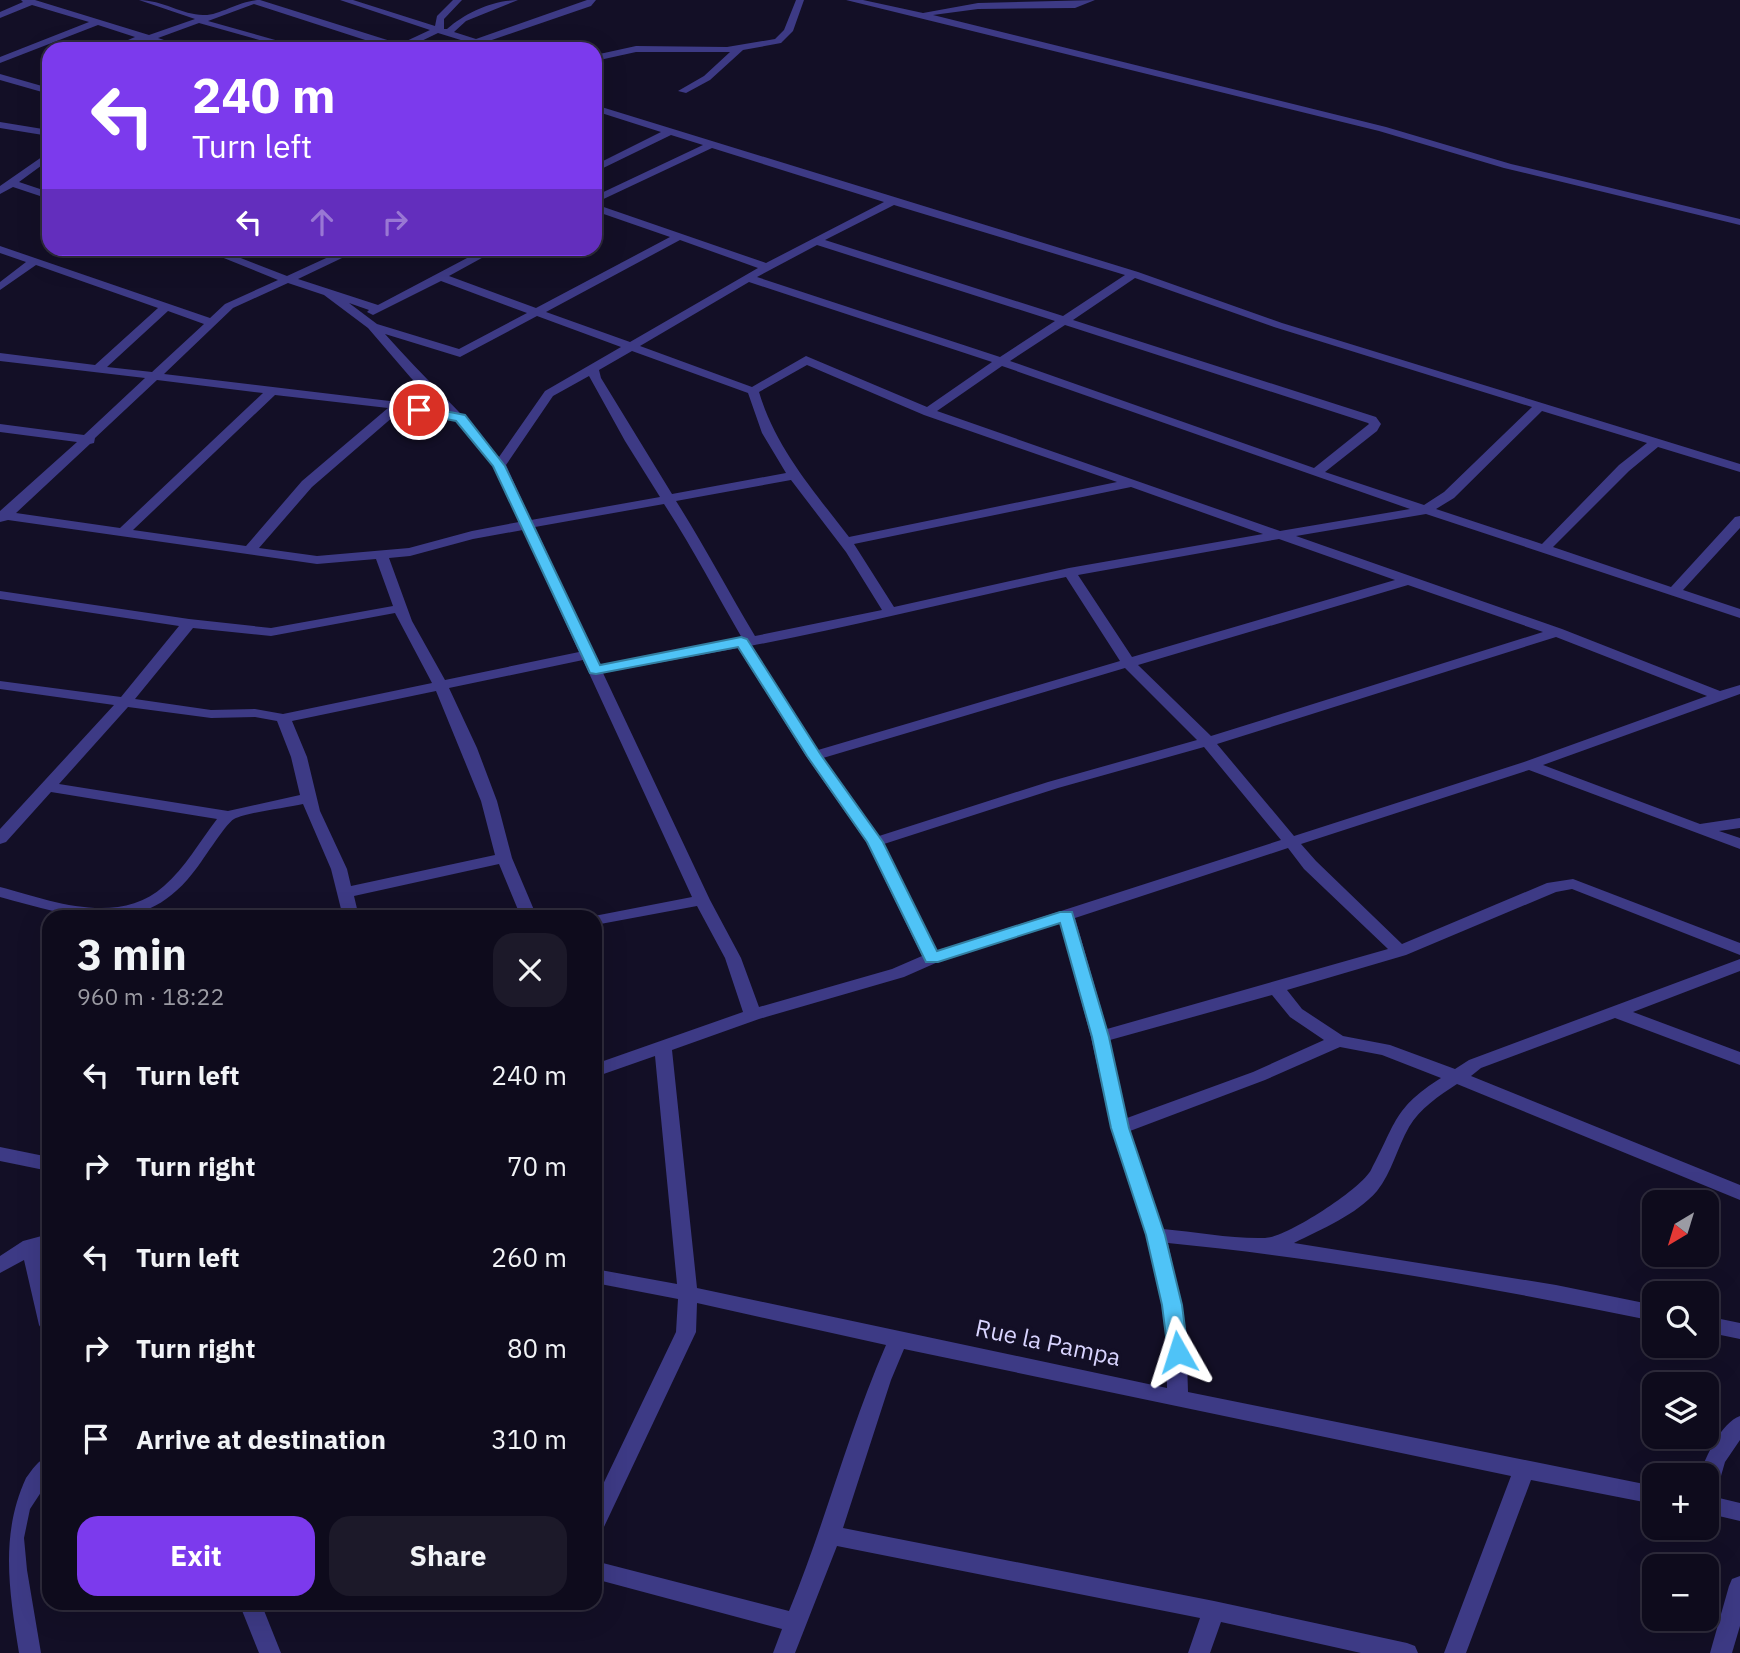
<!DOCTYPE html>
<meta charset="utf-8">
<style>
:root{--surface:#0e0b1c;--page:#1c1929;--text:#f1f3f6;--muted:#9b9ba3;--line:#2e2b3b;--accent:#7c3aed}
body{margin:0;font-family:"IBM Plex Sans",sans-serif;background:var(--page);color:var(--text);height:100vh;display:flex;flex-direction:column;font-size:26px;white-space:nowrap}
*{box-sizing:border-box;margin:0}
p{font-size:23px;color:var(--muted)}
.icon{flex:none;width:38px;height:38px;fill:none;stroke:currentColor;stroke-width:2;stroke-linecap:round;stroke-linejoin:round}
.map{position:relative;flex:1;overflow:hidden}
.sheet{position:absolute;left:42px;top:910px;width:560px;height:700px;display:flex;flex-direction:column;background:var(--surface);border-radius:21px;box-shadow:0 7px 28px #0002,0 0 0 2px var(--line)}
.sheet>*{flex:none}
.top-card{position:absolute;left:42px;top:42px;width:560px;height:214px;border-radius:21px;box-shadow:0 7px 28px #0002,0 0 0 2px var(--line);background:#7c3aed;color:#fff;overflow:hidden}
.needle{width:46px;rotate:218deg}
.controls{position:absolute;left:1642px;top:1190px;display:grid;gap:14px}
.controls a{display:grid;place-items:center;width:77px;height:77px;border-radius:14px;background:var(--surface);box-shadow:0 7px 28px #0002,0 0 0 2px var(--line);font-size:35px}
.pin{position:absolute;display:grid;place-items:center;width:60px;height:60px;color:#fff;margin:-30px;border:4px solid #fff;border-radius:50%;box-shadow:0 2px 7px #0007}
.me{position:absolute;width:77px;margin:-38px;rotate:354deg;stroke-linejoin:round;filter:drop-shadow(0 0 5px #0008)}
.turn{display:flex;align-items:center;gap:24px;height:147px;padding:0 35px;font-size:32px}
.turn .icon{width:91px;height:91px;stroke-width:2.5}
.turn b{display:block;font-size:49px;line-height:60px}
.lanes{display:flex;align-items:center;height:66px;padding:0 35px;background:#0003;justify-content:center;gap:35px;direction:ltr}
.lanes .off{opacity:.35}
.round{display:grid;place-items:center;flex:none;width:74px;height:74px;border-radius:21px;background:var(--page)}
.head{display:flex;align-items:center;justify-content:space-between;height:119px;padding:0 35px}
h1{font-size:42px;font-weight:700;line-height:52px}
.cta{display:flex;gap:14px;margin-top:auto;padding:14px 35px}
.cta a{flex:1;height:80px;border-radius:21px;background:var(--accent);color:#fff;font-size:28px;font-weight:700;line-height:80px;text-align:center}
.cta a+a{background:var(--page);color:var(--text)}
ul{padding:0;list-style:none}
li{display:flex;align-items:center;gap:21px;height:91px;padding:0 35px}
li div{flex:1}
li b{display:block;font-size:26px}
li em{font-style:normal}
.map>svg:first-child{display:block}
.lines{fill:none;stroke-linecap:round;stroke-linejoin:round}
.minor{fill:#3d3a85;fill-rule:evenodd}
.route{fill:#4fc3f7;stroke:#337fa1;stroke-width:2}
.labels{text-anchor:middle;stroke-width:7;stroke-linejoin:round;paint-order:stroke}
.near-street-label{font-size:24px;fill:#d9d4ff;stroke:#130f26}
</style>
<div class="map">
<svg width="1740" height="1653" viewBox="0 0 1740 1653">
<rect width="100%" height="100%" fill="#130f26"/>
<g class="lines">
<g class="minor">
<path d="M21,0h14l114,35 46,-16 -56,-19c23,0 44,15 64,15 16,1 37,-15 57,-15l140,44 30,-14 -90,-30h13l82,26 2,-10 16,-16h9l-18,19v10h3c18,-16 46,-29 71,-29l-52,21 -12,11 22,7 111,-39h9l-5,6 -105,36 18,7h-14l-52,-16 -29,14 2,2h-18l-139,-45 -46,17 99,28h-15l-93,-26 -41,15 33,11c-16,0 -30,-9 -45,-9 -11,-1 -24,9 -39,9l28,-12 -37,-12 -98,38v-6l89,-35 -57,-17 -32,13v-6l23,-10z"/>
<path d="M796,0h8l-11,31 -12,12 -38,7 -33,30 -24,13 -8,-2 26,-15 26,-24h-94l-41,9v-6l41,-9 91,1 48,-8 9,-9z"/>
<path d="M846,0h17l60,13 55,-10 117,-3 -20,8 -97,1 -45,6 453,112 125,37 229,55v6l-236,-57 -125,-37z"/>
<path d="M0,74l49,14v6l-49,-14z"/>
<path d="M595,105l543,167 144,51 458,141v8l-82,-25 -29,24 -76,76 118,40 64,-70 5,-1v12l-57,62 57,19v9l-314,-104 -130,22 266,93 158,62 20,-6v9l-197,71 157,59 40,-6v10l-21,3 21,7v11l-211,-79 -228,74 15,17 86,83 145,-61 26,-4 167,64v12l-168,-66 -16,3 -150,63 -119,35 15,19 41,27 47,9 65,24 14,-9 271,-101v12l-107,41 107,40v13l-125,-47 -134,50 -10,8 269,109v15l-283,-116c-18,12 -37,24 -48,43 -12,21 -17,45 -32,64 -21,24 -55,38 -83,52l262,42 98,20v16c-161,-33 -323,-62 -486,-78l18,86 2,63 466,94v18l-123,-24 -65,173h-22l67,-177 -607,-127 -13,31 -48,148 371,73 193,42 8,3 3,7h-57l-140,-31 -11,31h-22l12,-35 -363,-72 -42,107h-22l9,-24 -187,-50v-18l194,50c36,-87 59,-179 97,-266l-189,-42 -1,29 -93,197 -8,3v-31l81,-169 2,-33 -83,-16v-14l82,15 -22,-228 -60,21v-13l148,-52 -18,-54 -28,-52 -102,19v-8h-6l103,-20 -109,-237 -134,28 28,60 20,53 15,57 25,59h-16l-22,-53 -145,32 5,21h-16l-12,-48 -28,-65c-17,4 -55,8 -69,15 -9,5 -33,45 -42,55 -53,67 -121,42 -192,23v-10c52,14 118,40 164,-1 21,-18 36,-45 53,-67l-166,-27 -45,50 -6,2v-15l114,-124 -114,-16v-8l121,16 58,-71 -179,-27v-8l189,28 82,9 122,-22 -17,-47 -59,5 -309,-44 -8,2v-11l77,-69 -77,-10v-8l84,11 61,-57 -145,-17v-8l95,12 63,-57 -122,-43 -36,25v-8l26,-20 -26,-9v-7l210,72 15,-14 53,-24 -79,-32h16l72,28 61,-28h15l-65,31 80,26 108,-57h14l-51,28 87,32 134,-71 -75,-26v-7l171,59 118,-61 -172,-54 -117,55v-7l108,-51 -32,-10 -76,37v-7l66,-33 -66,-21zM894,205l231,70 -62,41 -238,-76zM680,240l78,28 -128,74 -84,-30zM817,245l238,76 -55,36 -243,-80zM1135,278l139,49 258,80 -88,85 -20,13 -99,-33 52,-41 4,-7 -5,-7 -303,-97zM441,281l86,32 -68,36 -82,-25 -28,-21 20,7 -2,2 6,3zM749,282l243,80 -65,45 -121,-51 -54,31 -112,-41zM288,283l36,12 44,33 43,50 35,33 -48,-9 -234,-28 69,-66zM168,311l36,13 -52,48 -45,-5zM537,316l84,31 -76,44 -46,66c-36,-44 -76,-80 -114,-123l75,23zM1065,325l303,98 1,1 -55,44 -304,-107zM632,351l116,42 14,40 24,40 -114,21 -71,-116 -2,-8zM807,365l117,50 193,67 -268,55c-35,-46 -73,-88 -90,-145zM1002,366l408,143 -130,22 -343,-120zM589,376l36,65 35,56 -129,23 -25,-55 47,-69zM157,380l106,13 -143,135 -104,-15 74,-69 4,-1 1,-5zM275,395l113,13 -86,73 -56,65 -113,-16zM401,410l56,11 36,45 26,56 -47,9 -63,17 -92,8 -58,-8 53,-61zM1542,411l105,32 -28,22 -77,79 -106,-35 18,-11zM791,480l55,72 36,58 -127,26c-27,-45 -51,-91 -79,-135zM1131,487l132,47 -194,34 -175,39 -40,-63zM664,504c28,43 52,89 78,134l-143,27 -64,-138zM523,530l56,122 -134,28 -33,-59 -23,-63 21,-2 63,-17zM1279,539l116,41 -263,77 -54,-82zM1066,577l54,84 -302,89 -68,-104c106,-20 210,-47 316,-69zM1408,585l135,47 -332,104 -73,-71zM395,613l37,70 -149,31 -28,-5 -44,1 -76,-11 58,-71 78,8zM1556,637l151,59 -183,66 -230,74 -77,-92zM738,648l68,108 61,87 55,113 -30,13 -133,38 -18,-49 -31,-58 -107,-227zM1125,668l72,72 -149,42 -169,54 -56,-78zM436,691l45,110 14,54 -144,31 -4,-17 -27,-58 -13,-54 -15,-36zM128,707l83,11 44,-1 22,4 14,36 9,38 -72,16 -169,-27zM1204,747l77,93 -344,111 -53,-107 174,-56zM1288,848l16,21 84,80 -281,80 -32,-111zM1060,922l31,115 20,91 35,107 12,49 8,45 1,59 -470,-100 -25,-238 87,-31 145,-42 34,-15zM1272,995l18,22 34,23 -71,32 -126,46 -17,-78zM1340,1047l42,8 59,23c-48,30 -45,46 -70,92 -10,19 -85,68 -106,68 -33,1 -69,-6 -102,-9l-33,-98 135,-51z"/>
<path d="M0,122l49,8v6l-49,-8z"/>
<path d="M49,152v8l-30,22 30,10v7l-36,-12 -13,7v-8z"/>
<path d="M0,1147l49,10v14l-49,-10z"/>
<path d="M49,1234v14l-8,2 8,34v49l-7,-3 -3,-5 -15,-65 -24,13v-17l23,-15z"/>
<path d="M1706,1316l34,7v16l-34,-7z"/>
<path d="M1740,1416v24l-15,22 -10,35 25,6v18l-34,-8v-38h-6c5,-18 22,-53 40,-59z"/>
<path d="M49,1456v24l-19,29 -6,29 3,32 14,83h-22c-10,-62 -19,-119 7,-175 6,-8 12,-18 23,-22z"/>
<path d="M1740,1576v50l-8,27h-22l19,-67 3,-7z"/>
<path d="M239,1603h22l20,50h-22z"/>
</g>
</g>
<path class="route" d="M419,406l46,9 40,51 95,199 141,-28 6,2 74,116 62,87 54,109 123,-39h12l37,125 20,91 36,107 17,70 6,47 -3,5 -7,3 -7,-3 -3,-5 -6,-47 -16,-70 -35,-107 -19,-91 -32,-114 -122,39h-12l-59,-120 -60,-86 -69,-109 -142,27 -6,-1 -97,-207 -37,-45 -42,-8v-6z"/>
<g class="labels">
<g class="near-street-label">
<text transform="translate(1048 1343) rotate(12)" y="8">Rue la Pampa</text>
</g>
</g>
</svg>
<div class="controls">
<a><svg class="needle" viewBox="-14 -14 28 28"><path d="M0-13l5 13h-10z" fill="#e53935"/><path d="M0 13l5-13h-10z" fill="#9b9ba3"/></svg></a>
<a><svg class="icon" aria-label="search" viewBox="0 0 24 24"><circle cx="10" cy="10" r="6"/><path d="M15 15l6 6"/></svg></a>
<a><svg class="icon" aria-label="layers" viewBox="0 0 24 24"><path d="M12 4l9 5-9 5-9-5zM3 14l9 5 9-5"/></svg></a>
<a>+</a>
<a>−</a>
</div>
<div class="pin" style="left:419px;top:410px;background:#d93025"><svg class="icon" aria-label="arrive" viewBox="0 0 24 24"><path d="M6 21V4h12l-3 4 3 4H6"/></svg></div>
<svg class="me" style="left:1178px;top:1352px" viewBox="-20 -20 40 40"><path d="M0-17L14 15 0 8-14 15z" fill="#4fc3f7" stroke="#fff" stroke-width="4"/></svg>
<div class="top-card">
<div class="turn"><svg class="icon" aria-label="left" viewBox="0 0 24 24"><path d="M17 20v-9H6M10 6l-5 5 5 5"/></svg><div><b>240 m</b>Turn left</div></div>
<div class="lanes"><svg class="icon" aria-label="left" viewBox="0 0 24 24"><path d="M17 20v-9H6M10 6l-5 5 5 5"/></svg><svg class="icon off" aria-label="ahead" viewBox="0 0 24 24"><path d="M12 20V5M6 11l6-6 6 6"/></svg><svg class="icon off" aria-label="right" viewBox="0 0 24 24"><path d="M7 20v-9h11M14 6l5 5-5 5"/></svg></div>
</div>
<section class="sheet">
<div class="head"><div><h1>3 min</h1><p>960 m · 18:22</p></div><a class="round"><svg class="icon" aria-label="close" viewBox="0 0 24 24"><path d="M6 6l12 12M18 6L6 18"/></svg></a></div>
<ul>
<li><svg class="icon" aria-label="left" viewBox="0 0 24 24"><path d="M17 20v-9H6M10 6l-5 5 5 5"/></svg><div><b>Turn left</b></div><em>240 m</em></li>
<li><svg class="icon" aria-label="right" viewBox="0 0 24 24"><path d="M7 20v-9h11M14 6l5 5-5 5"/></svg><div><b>Turn right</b></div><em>70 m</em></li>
<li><svg class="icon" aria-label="left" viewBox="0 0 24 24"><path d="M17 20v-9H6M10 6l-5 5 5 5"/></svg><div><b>Turn left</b></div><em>260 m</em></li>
<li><svg class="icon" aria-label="right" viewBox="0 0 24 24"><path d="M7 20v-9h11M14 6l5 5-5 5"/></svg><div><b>Turn right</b></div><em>80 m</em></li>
<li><svg class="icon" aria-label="arrive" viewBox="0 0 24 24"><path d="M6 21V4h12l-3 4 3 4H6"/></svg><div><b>Arrive at destination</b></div><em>310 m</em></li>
</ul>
<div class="cta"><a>Exit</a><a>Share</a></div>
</section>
</div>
